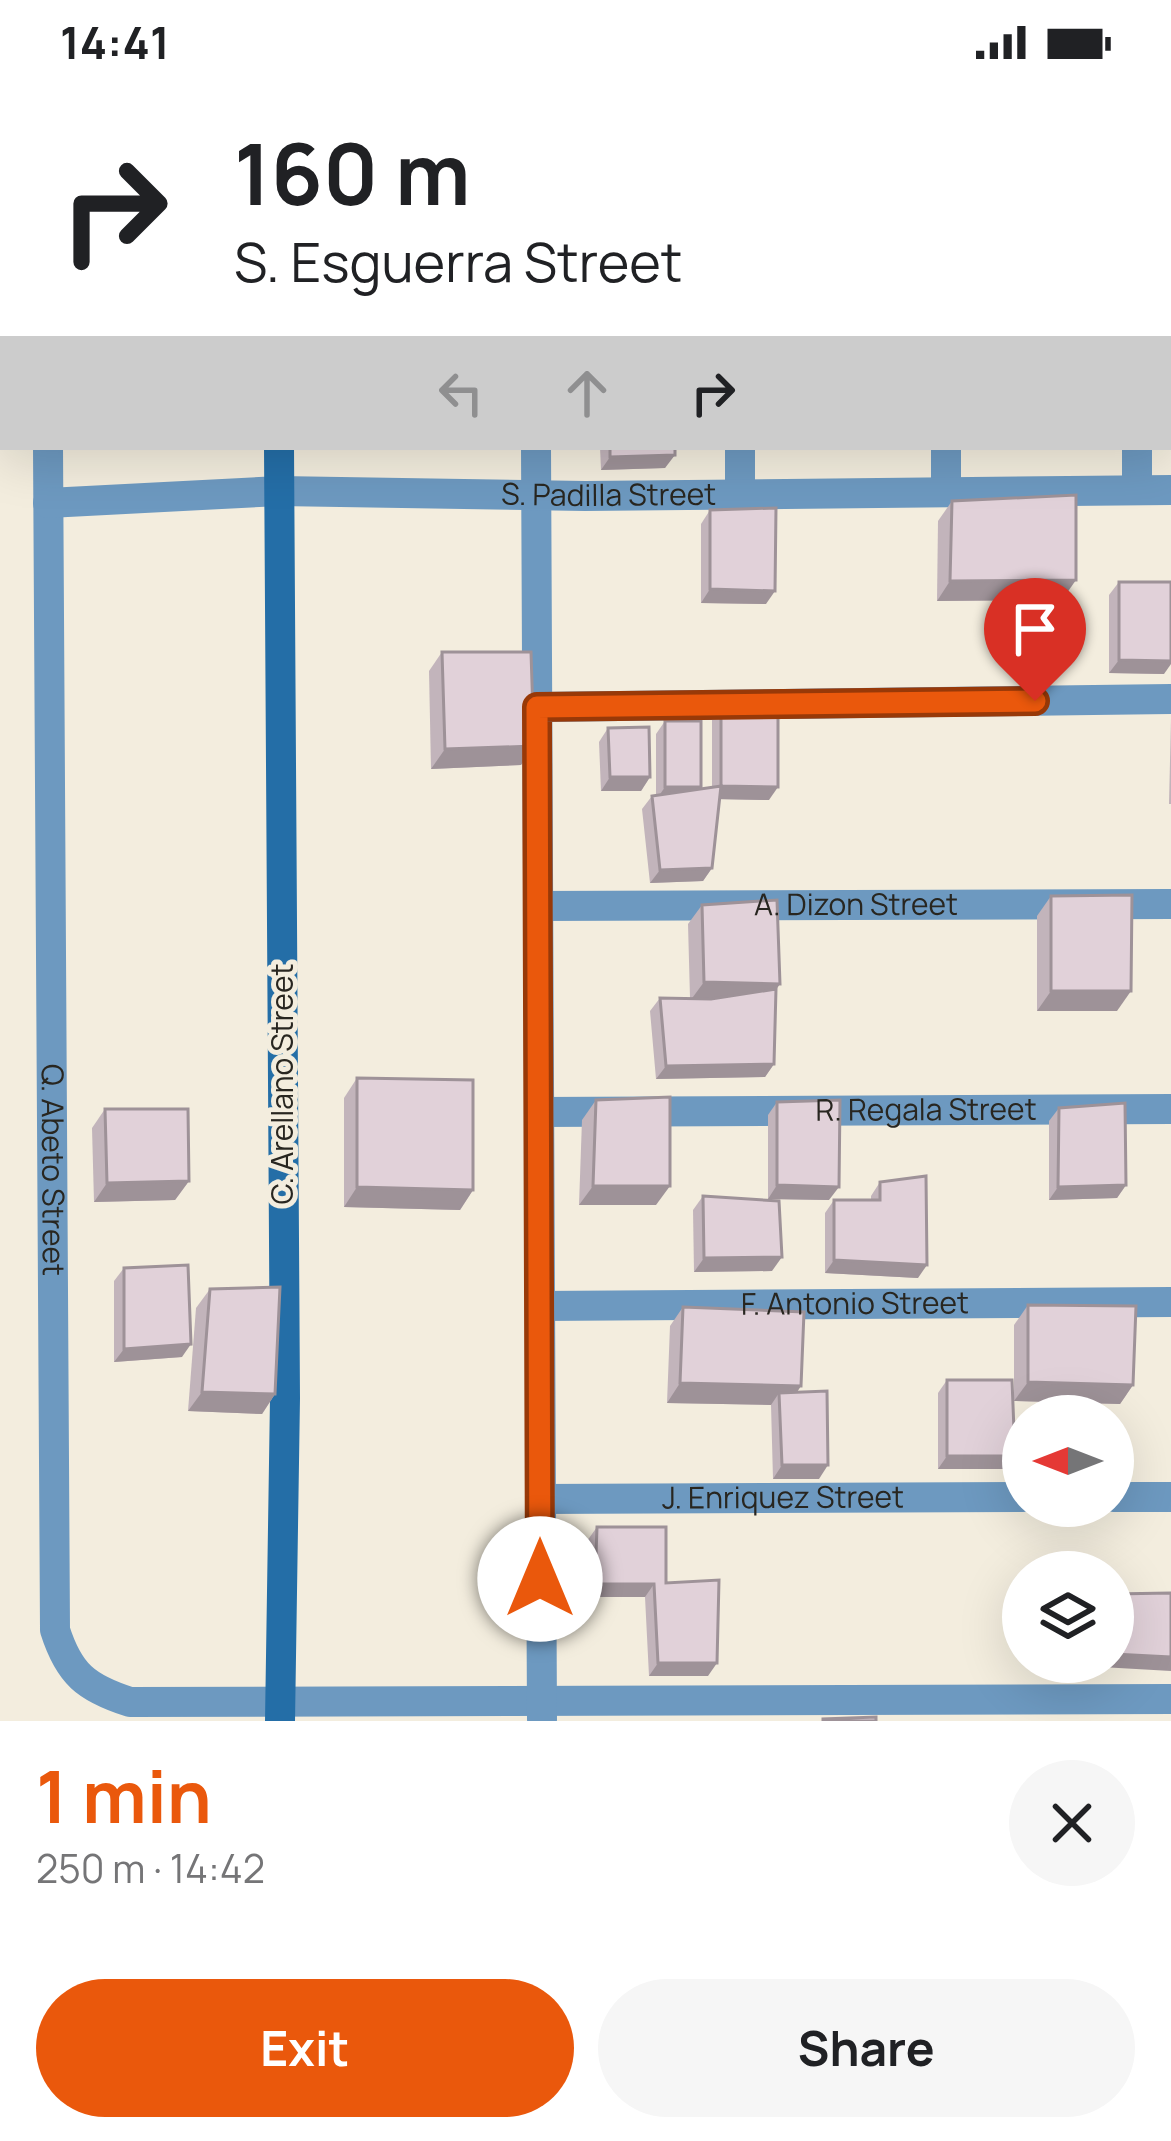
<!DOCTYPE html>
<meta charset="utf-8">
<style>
:root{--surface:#fff;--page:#f6f6f6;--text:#202124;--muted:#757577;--accent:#ea580c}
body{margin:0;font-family:Manrope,sans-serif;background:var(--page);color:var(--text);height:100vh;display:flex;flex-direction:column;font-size:45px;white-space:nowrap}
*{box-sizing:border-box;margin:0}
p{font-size:39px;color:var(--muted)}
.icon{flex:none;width:66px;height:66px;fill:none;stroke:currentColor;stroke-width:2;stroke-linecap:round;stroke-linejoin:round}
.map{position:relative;height:1637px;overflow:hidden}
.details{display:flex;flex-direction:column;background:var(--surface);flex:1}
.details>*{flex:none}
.hud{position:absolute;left:0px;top:0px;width:1173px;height:366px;box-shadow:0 12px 48px #0002;background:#fff;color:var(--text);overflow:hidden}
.needle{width:78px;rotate:270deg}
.tools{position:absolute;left:1002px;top:1311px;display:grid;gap:24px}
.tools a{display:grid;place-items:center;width:132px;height:132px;border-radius:50%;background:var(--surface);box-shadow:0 12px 48px #0002;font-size:60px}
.pin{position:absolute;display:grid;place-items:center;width:102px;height:102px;color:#fff;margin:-123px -51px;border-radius:50% 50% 50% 0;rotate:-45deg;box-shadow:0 0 12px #0007}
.pin .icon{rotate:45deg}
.me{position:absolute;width:132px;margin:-66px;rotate:0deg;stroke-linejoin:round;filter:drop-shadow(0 0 9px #0008)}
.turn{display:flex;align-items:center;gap:42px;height:252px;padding:0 36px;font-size:54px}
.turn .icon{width:156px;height:156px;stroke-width:2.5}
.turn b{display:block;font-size:84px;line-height:102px}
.lanes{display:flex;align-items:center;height:114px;padding:0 36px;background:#0003;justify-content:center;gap:60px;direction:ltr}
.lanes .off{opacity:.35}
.round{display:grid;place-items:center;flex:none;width:126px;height:126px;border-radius:63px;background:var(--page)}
.head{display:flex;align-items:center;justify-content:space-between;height:204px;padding:0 36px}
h1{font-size:72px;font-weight:700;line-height:90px;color:var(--accent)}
.button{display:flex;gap:24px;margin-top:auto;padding:24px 36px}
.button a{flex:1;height:138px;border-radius:72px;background:var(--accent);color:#fff;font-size:48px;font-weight:700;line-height:138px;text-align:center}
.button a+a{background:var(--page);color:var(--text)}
.status{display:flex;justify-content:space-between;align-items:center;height:84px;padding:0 60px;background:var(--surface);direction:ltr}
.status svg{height:33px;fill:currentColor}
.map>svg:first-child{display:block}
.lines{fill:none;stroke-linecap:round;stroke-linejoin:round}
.street{stroke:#6d99c0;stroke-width:30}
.secondary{stroke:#246ea7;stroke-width:30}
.wall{fill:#c2b4bb}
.shaded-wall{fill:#9e9298}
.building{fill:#e1d1d9;stroke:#9e9298;stroke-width:3}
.route-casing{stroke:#983908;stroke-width:30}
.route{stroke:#ea580c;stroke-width:21}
.labels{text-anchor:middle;stroke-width:10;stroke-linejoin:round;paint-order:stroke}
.street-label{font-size:30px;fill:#282620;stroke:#f3edde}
</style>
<div class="status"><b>14:41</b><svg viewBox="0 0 49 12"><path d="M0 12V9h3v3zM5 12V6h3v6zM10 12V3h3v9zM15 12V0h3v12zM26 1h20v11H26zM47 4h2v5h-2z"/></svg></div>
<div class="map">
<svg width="1171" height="1637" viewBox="0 0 1171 1637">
<rect width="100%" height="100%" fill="#f3edde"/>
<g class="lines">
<g class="street">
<path d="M48,0v3"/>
<path d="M734,0v3"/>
<path d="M942,0v3"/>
<path d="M1136,0v3"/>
<path id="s1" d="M48,363l7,1183c14,44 31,58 75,72l1041,-3"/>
<path d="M536,363l6,1272"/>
<path d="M740,363v48"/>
<path d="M946,363v45"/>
<path d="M1137,363v42"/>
<path id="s2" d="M48,419l231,-12 306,5 586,-6"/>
<path d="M537,623l634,-8"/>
<path id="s3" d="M538,822l633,-2"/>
<path id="s4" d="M539,1028l632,-3"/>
<path id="s5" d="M540,1222l631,-4"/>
<path d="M1113,1413h58"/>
<path id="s6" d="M540,1415l483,-2"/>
</g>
<g class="secondary">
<path d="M281,3v-3"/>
<path d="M279,363l6,951 -5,323"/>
</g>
</g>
<g class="wall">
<path d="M600,363h75l-10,21 -64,2z"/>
<path d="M952,417l110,99 -125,1 1,-80z"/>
<path d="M710,426l56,94 -65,-1v-79z"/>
<path d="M1119,498l45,92 -55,-1v-78z"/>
<path d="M442,568l92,94 -13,19 -90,4 -2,-98z"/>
<path d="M721,622l48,94 -49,-1 -8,69 -9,13 -53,2 -8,-74 10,-13 4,-1v-61l9,-13 36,66 -2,2 13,-2v-67z"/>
<path d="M1171,634v86h-2z"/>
<path d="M608,644l42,49 -9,14h-40l-2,-49z"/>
<path d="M1051,812l66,115h-80v-95z"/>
<path d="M702,821l74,84 -2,75 -9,13 -109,2 -6,-68 10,-13h30l-2,-74z"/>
<path d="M357,994l116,112 -13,20 -116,-3v-109z"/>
<path d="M596,1016l60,105h-77l3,-85z"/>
<path d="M777,1018l52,98 -61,-1v-84z"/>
<path d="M1059,1024l67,77 -9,13 -68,2v-79z"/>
<path d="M105,1025l84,72 -14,19 -81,2 -2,-74z"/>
<path d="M880,1098l38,96 -93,-5v-60l9,-13h37v-4z"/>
<path d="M703,1112l69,75 -78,1 -1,-62z"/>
<path d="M124,1184l58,89 -68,5v-81z"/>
<path d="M210,1205l65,105 -13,20 -74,-3 8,-103z"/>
<path d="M1028,1221l105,80 -13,19 -106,-3v-76z"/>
<path d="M683,1223l114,85 22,87h-46l-2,-74 -104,-2 3,-77z"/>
<path d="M947,1296l58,89h-67v-76z"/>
<path d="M597,1443l69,56 42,93h-59l-4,-79h-60l2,-56z"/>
</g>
<g class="shaded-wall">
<path d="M667,0l62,3h-64z"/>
<path d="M675,371l-10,13 -64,2 9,-13z"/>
<path d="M1076,496l-14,20 -125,1 13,-20z"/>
<path d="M710,505l65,2 -9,13 -65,-1z"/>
<path d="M1119,576l52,1v3l-7,10 -55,-1z"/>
<path d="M534,662l-13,19 -90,4 14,-20z"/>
<path d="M610,693h40l-9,14h-40z"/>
<path d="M721,702l57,1 -9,13 -57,-1z"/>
<path d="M665,703h36l-10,13h-35z"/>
<path d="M712,784l-9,13 -53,2 10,-13z"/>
<path d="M704,898l76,2 -13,19 -77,-2z"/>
<path d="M1051,907h80l-14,20h-80z"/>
<path d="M774,980l-9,13 -109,2 10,-13z"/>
<path d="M189,1097l-14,19 -81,2 13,-19z"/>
<path d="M777,1101l62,2 -10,13 -61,-1z"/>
<path d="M1126,1101l-9,13 -68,2 9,-13z"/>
<path d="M593,1102h77l-14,19h-77z"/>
<path d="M357,1103l116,3 -13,20 -116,-3z"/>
<path d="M782,1173l-10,14 -78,1 10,-14z"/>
<path d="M834,1176l93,5 -9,13 -93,-5z"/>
<path d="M191,1260l-9,13 -68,5 10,-13z"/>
<path d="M1028,1298l105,3 -13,19 -106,-3z"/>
<path d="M680,1299l121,3 -13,20 -9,-13 -8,12 -104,-2z"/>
<path d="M202,1308l73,2 -13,20 -74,-3z"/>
<path d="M947,1372h68l-10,13h-67z"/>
<path d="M782,1381h46l-9,14h-46z"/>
<path d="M595,1500h59l-9,13h-60z"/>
<path d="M1113,1570l58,3v14l-70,-4 4,-5h8z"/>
<path d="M658,1579h59l-9,13h-59z"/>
</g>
<g class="building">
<rect x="471" y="0" width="67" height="3"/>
<path d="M670,0h60v2z"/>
<path d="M1033,0h45v1l-45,1z"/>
<path d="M610,363h65v8l-65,2z"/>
<path d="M1076,411v85l-126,1 2,-80z"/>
<path d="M776,424l-1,83 -65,-2v-79z"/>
<path d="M1119,498h52v79l-52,-1z"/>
<path d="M442,568h89l3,94 -89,3z"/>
<path d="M778,621v82l-57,-1v-80z"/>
<rect x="665" y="637" width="36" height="66"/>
<path d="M649,643l1,50h-40l-2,-49z"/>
<path d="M721,702l-9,82 -52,2 -8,-74z"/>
<path d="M1132,811l-1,96h-80v-95z"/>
<path d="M777,816l3,84 -76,-2 -2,-77z"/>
<path d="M776,905l-2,75 -108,2 -6,-68 51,1z"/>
<path d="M357,994l116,2v110l-116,-3z"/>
<path d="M670,1013v89h-77l3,-86z"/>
<path d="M840,1016l-1,87 -62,-2v-83z"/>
<path d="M1125,1019l1,82 -68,2 1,-79z"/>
<path d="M105,1025h83l1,72 -82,2z"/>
<path d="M926,1092l1,89 -93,-5v-60h46v-18z"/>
<path d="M703,1112l76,5 3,56 -78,1z"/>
<path d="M188,1181l3,79 -67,5v-81z"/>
<path d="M280,1203l-5,107 -73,-2 8,-103z"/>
<path d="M1028,1221l108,1 -3,79 -105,-3z"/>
<path d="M683,1223l121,5 -3,74 -121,-3z"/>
<path d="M947,1296h65l3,76h-68z"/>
<path d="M827,1307l1,74h-46l-3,-72z"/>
<path d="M597,1443h69v56l53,-3 -2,83h-59l-4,-79h-59z"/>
<path d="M1171,1509v64l-58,-3v-60z"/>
<path d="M876,1633v4h-53v-2z"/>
</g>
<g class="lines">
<defs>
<path id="route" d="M540,1495l-3,-872 498,-6"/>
</defs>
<use href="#route" class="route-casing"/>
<use href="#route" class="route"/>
</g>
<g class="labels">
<g class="street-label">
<text dy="10" stroke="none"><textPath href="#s2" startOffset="561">S. Padilla Street</textPath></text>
<text dy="10" stroke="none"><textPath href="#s3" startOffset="318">A. Dizon Street</textPath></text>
<text transform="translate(283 1000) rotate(-90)" y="10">C. Arellano Street</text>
<text dy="10" stroke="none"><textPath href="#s4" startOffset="387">R. Regala Street</textPath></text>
<text dy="10" stroke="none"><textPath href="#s1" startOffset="723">Q. Abeto Street</textPath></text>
<text dy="10" stroke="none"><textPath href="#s5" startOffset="315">F. Antonio Street</textPath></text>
<text dy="10" stroke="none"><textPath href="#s6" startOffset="243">J. Enriquez Street</textPath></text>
</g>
</g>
</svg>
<div class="tools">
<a><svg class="needle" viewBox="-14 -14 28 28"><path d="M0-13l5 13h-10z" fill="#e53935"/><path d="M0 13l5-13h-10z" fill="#757577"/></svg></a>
<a><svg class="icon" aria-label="layers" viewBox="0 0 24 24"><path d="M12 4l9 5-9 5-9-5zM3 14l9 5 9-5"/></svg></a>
</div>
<div class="pin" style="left:1035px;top:617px;background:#d93025"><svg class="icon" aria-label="arrive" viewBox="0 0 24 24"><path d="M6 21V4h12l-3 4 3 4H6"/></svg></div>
<svg class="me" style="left:540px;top:1495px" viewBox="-20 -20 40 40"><circle r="19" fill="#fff"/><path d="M0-13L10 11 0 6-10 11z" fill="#ea580c"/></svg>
<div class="hud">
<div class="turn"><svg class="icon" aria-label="right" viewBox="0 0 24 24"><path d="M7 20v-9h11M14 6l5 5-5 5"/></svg><div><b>160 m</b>S. Esguerra Street</div></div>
<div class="lanes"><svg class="icon off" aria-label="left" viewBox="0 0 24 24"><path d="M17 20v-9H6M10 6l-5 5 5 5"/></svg><svg class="icon off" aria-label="ahead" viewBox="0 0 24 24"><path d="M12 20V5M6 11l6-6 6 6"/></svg><svg class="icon" aria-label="right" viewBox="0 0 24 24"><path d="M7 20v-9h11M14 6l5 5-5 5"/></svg></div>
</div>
</div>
<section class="details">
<div class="head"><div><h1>1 min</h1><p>250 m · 14:42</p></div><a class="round"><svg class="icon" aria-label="close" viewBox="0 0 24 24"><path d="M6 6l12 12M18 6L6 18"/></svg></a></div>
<div class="button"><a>Exit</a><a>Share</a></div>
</section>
